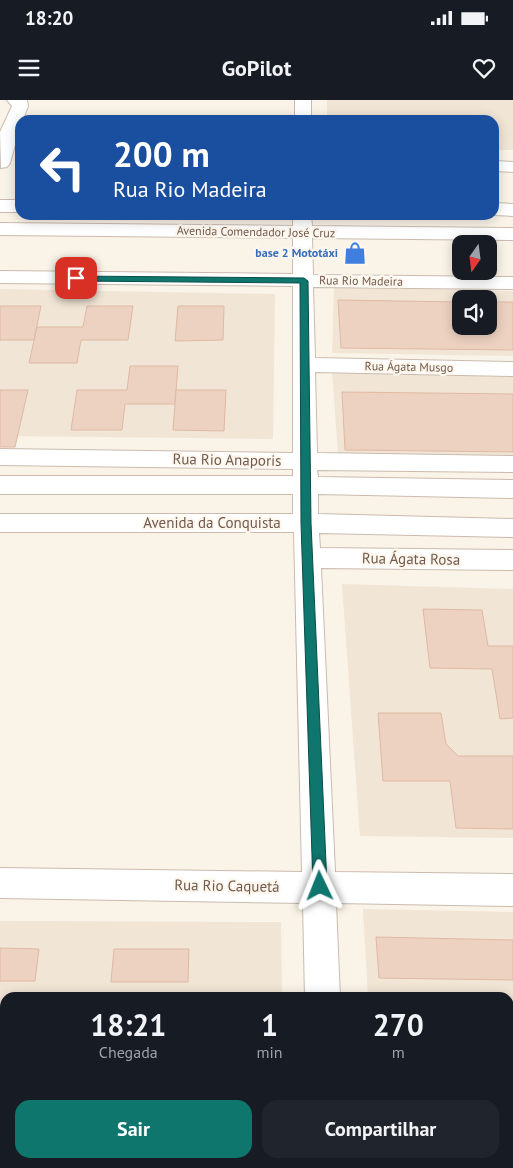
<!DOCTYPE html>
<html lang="pt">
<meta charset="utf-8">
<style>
:root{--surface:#171b24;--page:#20242c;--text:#f1f3f6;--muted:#9ea1a6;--accent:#0f766e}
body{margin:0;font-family:"PT Sans",sans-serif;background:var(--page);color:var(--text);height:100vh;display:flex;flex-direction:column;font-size:19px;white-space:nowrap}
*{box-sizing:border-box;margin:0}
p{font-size:16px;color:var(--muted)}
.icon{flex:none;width:28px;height:28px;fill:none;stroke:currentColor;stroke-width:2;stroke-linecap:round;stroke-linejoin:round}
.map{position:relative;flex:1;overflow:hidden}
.sheet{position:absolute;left:0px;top:892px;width:514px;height:176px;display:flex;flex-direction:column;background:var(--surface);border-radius:15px 15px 0 0;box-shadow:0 2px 12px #0003}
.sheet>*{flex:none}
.banner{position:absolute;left:15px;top:15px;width:484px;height:105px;border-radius:15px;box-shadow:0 2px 12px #0003;background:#1a4fa0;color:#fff;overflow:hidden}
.needle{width:32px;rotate:194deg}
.fabs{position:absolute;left:452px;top:135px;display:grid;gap:10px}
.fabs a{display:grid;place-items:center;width:45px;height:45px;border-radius:10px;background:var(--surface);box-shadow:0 2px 12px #0003;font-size:25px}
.pin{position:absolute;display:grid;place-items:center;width:42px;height:42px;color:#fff;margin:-21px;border-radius:10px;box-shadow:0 2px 8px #0006}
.me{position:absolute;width:55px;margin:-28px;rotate:358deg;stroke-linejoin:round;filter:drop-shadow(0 0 4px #0008)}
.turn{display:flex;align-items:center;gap:18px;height:105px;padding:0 15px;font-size:22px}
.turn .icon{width:65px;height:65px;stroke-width:2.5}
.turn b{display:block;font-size:35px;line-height:42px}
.eta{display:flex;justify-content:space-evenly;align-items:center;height:85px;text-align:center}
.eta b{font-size:30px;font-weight:800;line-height:35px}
.button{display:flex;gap:10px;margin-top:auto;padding:10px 15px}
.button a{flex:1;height:58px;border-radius:15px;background:var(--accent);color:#fff;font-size:20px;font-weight:800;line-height:58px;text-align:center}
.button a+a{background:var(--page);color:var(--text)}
.status{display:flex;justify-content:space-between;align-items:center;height:35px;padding:0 25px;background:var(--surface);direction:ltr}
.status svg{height:14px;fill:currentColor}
header{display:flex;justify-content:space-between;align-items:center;height:65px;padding:0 15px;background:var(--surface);font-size:22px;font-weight:800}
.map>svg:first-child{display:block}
.residential{fill:#f1e5d6;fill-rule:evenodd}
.building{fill:#edd2c1;stroke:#dfb9a3}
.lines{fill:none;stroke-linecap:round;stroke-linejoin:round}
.minor-casing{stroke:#cbbbae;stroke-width:2}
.minor{fill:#fff;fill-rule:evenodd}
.route{fill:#0f766e;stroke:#0a4d48}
.labels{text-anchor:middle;stroke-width:4.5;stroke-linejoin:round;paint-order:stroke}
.far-street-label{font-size:12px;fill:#725a4d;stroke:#fdf7ed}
.far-shop-label{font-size:12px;font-weight:bold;fill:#366cbe;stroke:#fdf7ed;text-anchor:end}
.street-label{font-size:15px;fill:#725a4d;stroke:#fdf7ed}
</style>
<div class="status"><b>18:20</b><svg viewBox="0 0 49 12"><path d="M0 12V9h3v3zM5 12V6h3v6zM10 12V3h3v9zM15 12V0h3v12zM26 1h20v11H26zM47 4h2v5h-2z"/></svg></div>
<header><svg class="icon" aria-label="menu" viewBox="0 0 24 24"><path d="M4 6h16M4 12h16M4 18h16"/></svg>GoPilot<svg class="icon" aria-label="heart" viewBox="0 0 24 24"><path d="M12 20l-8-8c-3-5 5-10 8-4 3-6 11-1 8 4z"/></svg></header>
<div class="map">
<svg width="513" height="1068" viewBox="0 0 513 1068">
<rect width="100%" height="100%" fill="#faf3e7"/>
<g class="residential">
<path d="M327,0h186v50h-19v-30h-167z"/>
<path d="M334,187l179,4v65l-181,-3zM461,199h28v27h-28z"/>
<path d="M0,189l275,5 -2,145 -273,-3z"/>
<path d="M332,272l181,5v80l-175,-4z"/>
<path d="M342,484l171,5v249l-153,-2z"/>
<path d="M363,809l150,3v179h-4v-93l-141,-1z"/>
<path d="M0,821l281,1 1,75 -277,1v166h279v4h-284z"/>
<path d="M509,1054h4v14h-132v-4h128z"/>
</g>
<g class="building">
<path d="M338,200l123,2v24h28v-24h24v48l-172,-2z"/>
<path d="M0,206h41l-7,34h-34z"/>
<path d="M87,206h46l-5,34h-47l-4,23h-48l8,-36h46z"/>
<path d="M178,206h46l-1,34 -48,1z"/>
<path d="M130,266h48l-3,38h-50l-3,26h-51l6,-40h50z"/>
<path d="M0,290h28l-13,57h-15z"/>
<path d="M176,290h50l-2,41 -51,-1z"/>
<path d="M342,292l171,2v58l-168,-2z"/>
<path d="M423,509l59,1 6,36h25v72l-13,1 -8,-50 -62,-1z"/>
<path d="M378,613h63l5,31 12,12h55v73l-57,-1 -6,-47h-67z"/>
<path d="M376,837l137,3v40l-134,-2z"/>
<path d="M0,848l39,1 -4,32h-35z"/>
<path d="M114,849h75l-1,33h-77z"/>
</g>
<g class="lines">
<defs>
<g id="minor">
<path d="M7,0h20l1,6 -5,14h-3v7l-10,36 -3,4 -6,1 -1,-36 12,-26z"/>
<rect x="295" y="0" width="16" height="20"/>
<path d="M494,61l19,1v10l-19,-1z"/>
<rect x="0" y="100" width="20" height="12"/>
<path d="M494,103l19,1v12l-19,-1z"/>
<path d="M293,115h18l1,11 201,2v12l-201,-2 1,37 200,2v12l-200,-2 2,71 198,4v14l-198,-4 2,81 196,3v16l-196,-2 1,7 195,3v18l-195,-4v20l195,5v18l-194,-4 1,15 193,2v20l-192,-2 14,304 178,2v32l-177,-3 4,95h-35l-2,-95 -303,-5v-30l302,4 -8,-340h-294v-18h293v-20h-293v-18h293v-7l-293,-4v-16l293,4v-167l-293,-3v-12l293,3v-36l-293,-3v-12l293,3z"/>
<rect x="509" y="1013" width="4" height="38"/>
<rect x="308" y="1064" width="38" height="4"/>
</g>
</defs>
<use href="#minor" class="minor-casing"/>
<use href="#minor" class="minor"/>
</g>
<path class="route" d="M73,176l231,2 4,3 3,242 16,363 -2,5 -5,2 -5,-2 -2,-5 -12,-363 -1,-240 -224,-2 -3,-1z"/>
<defs>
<symbol id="shop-bare" viewBox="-9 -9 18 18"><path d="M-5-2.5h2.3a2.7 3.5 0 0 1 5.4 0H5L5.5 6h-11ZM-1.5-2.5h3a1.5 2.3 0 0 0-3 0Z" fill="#3f7fe0" stroke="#fdf7ed" stroke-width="2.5" paint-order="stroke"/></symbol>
</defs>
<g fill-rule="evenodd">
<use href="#shop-bare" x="339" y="137" width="32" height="32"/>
</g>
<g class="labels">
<g class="far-street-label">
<text transform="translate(256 132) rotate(1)" y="4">Avenida Comendador José Cruz</text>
<text transform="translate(361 181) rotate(1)" y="4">Rua Rio Madeira</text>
<text transform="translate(409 267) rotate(1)" y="4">Rua Ágata Musgo</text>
</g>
<g class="far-shop-label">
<text x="338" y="157">base 2 Mototáxi</text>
</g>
<g class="street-label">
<text transform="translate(227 360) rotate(1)" y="5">Rua Rio Anaporis</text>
<text x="212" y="428">Avenida da Conquista</text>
<text transform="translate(411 459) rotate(1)" y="5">Rua Ágata Rosa</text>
<text transform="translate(227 786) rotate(1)" y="5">Rua Rio Caquetá</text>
</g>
</g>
</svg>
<div class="fabs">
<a><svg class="needle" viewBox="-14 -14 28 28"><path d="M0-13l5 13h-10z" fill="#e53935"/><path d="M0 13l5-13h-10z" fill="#9ea1a6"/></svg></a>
<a><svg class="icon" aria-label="sound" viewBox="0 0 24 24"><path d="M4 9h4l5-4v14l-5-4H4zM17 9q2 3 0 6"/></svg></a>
</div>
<div class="pin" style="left:76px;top:178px;background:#d93025"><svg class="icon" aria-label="arrive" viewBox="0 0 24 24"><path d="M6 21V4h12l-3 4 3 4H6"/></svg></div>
<svg class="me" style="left:320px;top:786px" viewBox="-20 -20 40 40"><path d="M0-17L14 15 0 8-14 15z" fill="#0f766e" stroke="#fff" stroke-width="4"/></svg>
<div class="banner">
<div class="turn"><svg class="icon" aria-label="left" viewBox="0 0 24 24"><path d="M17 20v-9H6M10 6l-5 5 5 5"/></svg><div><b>200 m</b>Rua Rio Madeira</div></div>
</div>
<section class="sheet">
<div class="eta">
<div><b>18:21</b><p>Chegada</p></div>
<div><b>1</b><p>min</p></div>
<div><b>270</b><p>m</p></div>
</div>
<div class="button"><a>Sair</a><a>Compartilhar</a></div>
</section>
</div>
